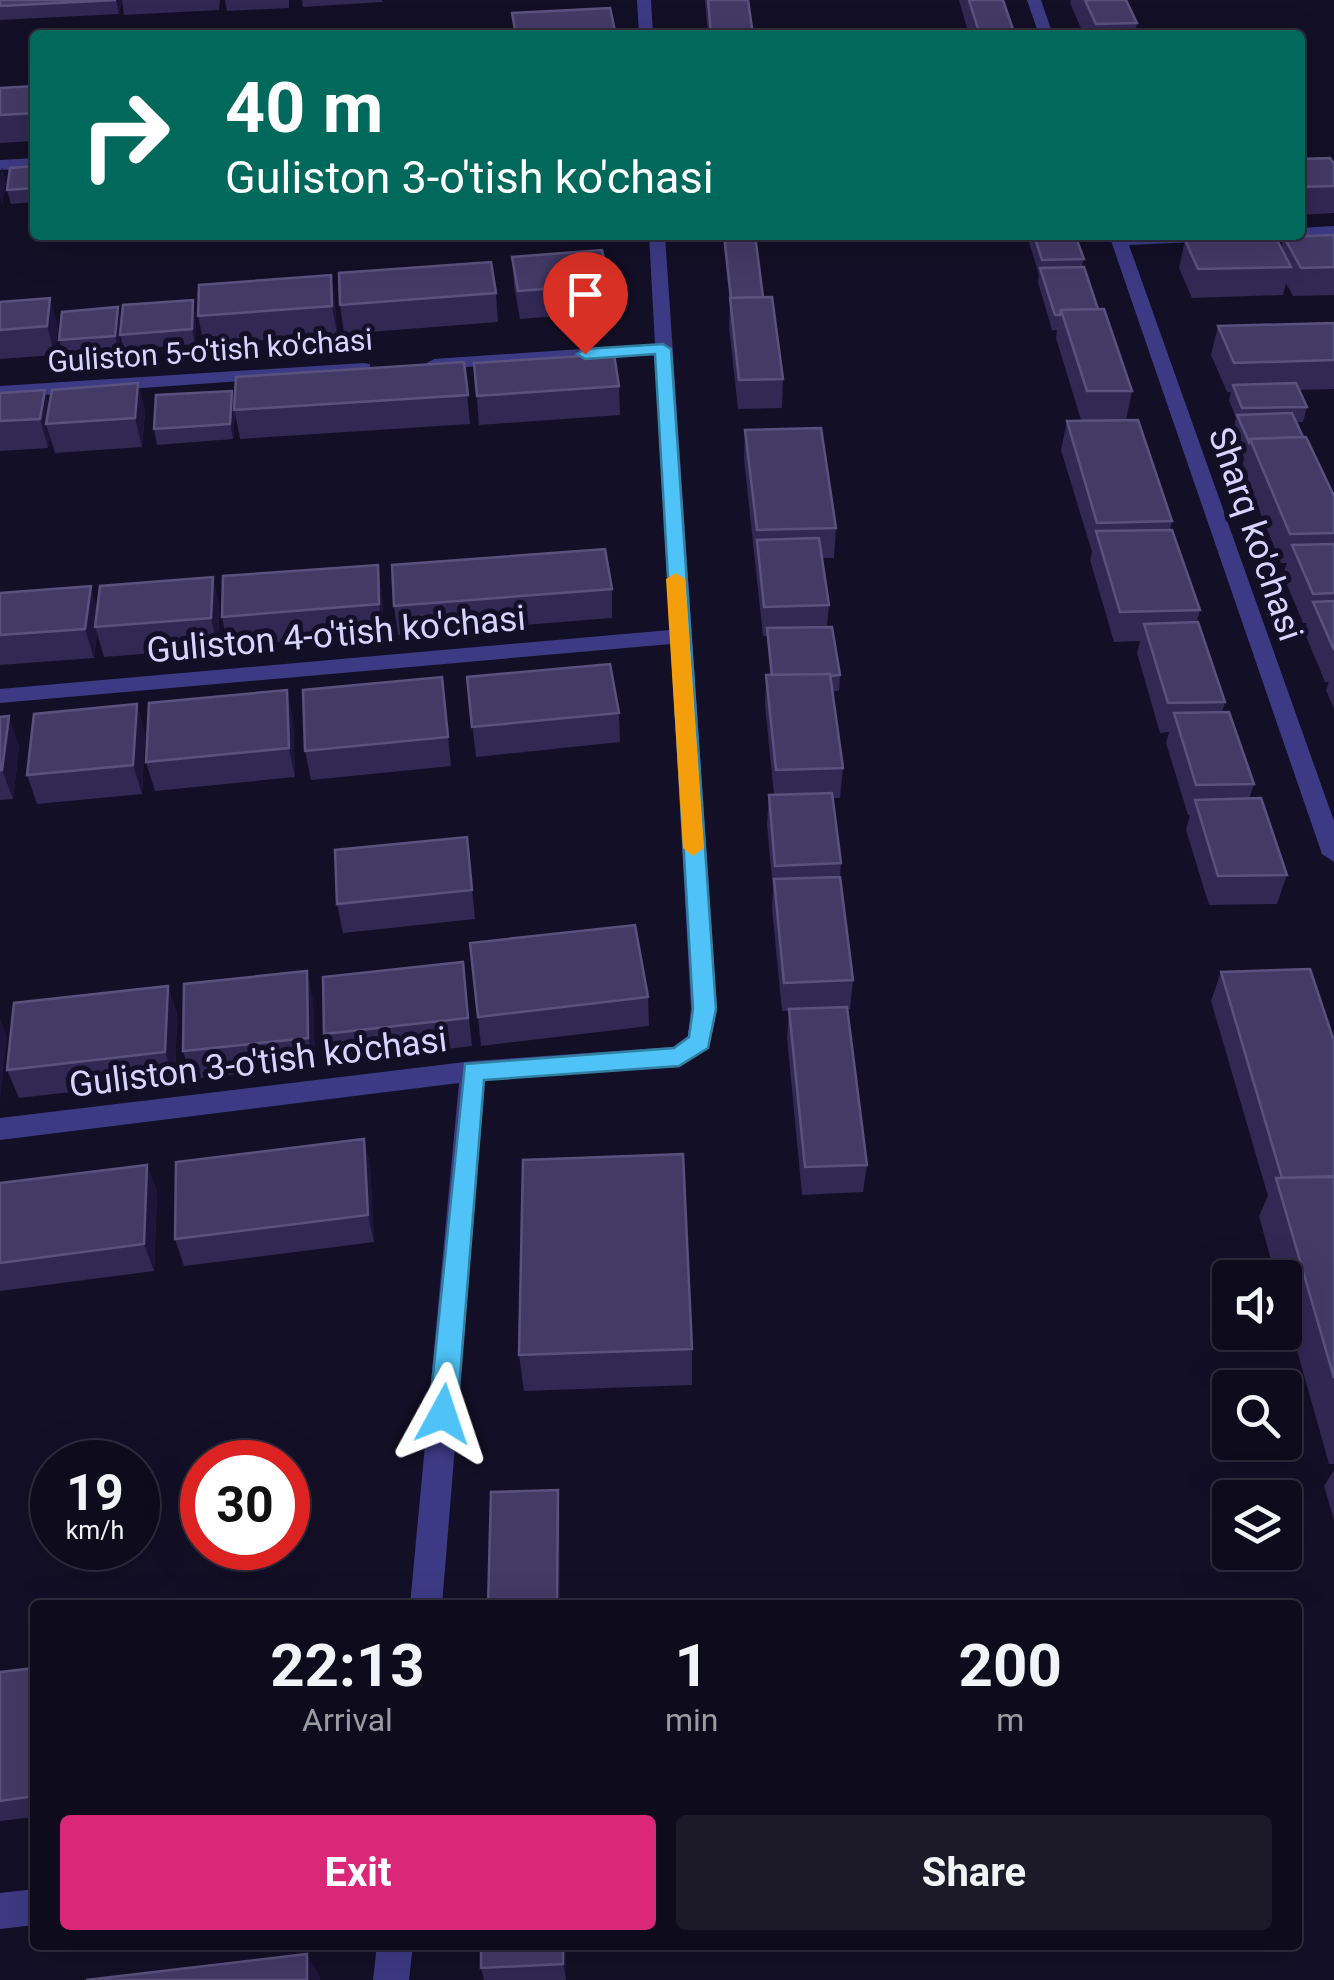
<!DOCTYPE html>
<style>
:root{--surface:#0e0b1c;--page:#1c1929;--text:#f1f3f6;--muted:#9b9ba3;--line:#2e2b3b;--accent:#db2777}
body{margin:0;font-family:Roboto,sans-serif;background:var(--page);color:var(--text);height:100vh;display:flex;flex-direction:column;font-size:38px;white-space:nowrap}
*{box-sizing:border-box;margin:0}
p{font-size:32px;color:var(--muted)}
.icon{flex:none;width:55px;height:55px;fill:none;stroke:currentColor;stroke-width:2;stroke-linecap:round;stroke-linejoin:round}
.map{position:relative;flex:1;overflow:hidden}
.sheet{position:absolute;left:30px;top:1600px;width:1272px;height:350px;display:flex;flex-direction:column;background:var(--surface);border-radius:10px;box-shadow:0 10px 40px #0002,0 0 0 2px var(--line)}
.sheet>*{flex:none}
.top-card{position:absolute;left:30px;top:30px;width:1275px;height:210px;border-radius:10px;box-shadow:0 10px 40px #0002,0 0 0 2px var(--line);background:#00695c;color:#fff;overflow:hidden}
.buttons{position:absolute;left:1212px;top:1260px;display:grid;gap:20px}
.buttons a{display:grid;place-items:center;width:90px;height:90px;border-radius:10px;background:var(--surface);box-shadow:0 10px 40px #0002,0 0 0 2px var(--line);font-size:50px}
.speed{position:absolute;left:30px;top:1440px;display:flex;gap:20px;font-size:50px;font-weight:700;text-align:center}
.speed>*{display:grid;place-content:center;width:130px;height:130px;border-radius:50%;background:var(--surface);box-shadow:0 10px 40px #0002,0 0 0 2px var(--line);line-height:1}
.speed small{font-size:25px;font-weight:400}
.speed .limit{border:15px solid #d22;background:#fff;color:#111}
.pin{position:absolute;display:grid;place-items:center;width:85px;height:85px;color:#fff;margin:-102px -42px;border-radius:50% 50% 50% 0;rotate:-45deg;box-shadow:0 0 10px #0007}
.pin .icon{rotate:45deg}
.me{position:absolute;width:110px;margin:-55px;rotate:5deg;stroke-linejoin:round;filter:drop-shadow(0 0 8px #0008)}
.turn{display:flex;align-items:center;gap:35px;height:210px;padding:0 30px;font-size:45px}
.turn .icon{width:130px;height:130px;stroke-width:2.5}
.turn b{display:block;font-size:70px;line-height:85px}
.eta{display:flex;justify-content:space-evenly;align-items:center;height:170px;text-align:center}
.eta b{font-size:60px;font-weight:700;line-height:70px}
.primary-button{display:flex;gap:20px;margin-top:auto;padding:20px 30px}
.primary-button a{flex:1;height:115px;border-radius:10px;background:var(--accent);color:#fff;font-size:40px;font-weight:700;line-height:115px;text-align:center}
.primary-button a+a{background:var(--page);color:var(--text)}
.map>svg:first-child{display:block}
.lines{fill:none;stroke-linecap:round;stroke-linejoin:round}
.minor{fill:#3d3a85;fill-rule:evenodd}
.wall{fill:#312854}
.shaded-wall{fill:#1d163a}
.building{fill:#433a66;stroke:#5a527e;stroke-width:2.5}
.route{fill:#4fc3f7;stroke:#337fa1;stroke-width:2.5}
.slow{fill:#f59e0b}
.labels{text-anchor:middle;stroke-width:10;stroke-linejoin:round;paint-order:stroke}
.far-street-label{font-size:30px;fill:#d9d4ff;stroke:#130f26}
.street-label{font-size:35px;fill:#d9d4ff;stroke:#130f26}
</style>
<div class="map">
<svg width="1334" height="1980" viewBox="0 0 1334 1980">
<rect width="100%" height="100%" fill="#130f26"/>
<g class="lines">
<g class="minor">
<path d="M637,0h14l2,35h-14z"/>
<path d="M1027,0h14l12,35h-14z"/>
<path d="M35,158v10l-35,2v-10z"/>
<path d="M1334,226v10l-41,-1h7v-7z"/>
<path d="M649,235h16l52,774 -8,39 -30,19 -194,13 -43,525h-32l49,-522 -459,57v-22l473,-57 200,-14 15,-11 3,-27 -20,-365 -671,59v-14l670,-59 -15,-275 -221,14 -9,-5 9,-5 221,-15z"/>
<path d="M1109,235h138l-8,5 -110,5 205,576v41l-12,-8z"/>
<path d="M364,363l6,1v8l-370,26v-12z"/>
<path d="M35,1889v36l-35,4v-36z"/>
<path d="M377,1945h36l-4,35h-36z"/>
</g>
</g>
<g class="wall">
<path d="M0,0h120l1,2 -2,12 -119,6z"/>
<path d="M122,0h98l-1,10 -95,5z"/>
<path d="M225,0h64v8l-62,3z"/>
<path d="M302,0h80v2l-79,5z"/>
<path d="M705,0h43l5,35h-45z"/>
<path d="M959,0h44l12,35h-46z"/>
<path d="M1071,0h55l11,23 -2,12h-51l-14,-32z"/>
<path d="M512,13l103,18v4h-101z"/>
<path d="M35,86v55l-35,2v-55z"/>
<path d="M1300,159l34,5v49l-34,2z"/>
<path d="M35,166v36l-24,2 -4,-14z"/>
<path d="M724,235h42v6h-10l7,56 20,82 -1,29 -44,1 -9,-82 1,-23 -6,-55z"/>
<path d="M1027,235h48l9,24 -2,8 50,124 -6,29h-45l-25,-82 1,-8h-5l-14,-48 1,-7z"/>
<path d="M1334,235v60l-41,1 -7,-13 -3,12 -91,3 -13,-30 6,-28 96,8 3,-11z"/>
<path d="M512,257l98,27v28l-90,7 -6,-34z"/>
<path d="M331,275l4,29 2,30 -133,11 -6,-29z"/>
<path d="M496,293l2,29 -154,12 -4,-29z"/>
<path d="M0,302l58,24 -3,29 -55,4z"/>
<path d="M118,307l3,15 -2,29 -56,4 -4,-15z"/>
<path d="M196,315l-1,29 -71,6 -4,-15z"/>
<path d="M1334,323v66l-35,1 8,17 -4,15h-7l38,74v213l-8,-19 3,-8h-4l-21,-51 3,-8h-4l-20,-48 4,-12h-6l-39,-95 2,-10 -11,-28 3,-12 -7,-18 2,-8h-4l-16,-37 7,-29z"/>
<path d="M464,362l6,62 -230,15 -5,-26 -2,26 -76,6 -3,-16 81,-26z"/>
<path d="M474,363l145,23 1,29 -141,10z"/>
<path d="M138,383l7,29 -3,35 -87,6 -5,-16 -2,11 -48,3v-58l45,-3 4,16z"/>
<path d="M1067,421l105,100 -2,9 30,80 -3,12 28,80 -3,10 32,72 -5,15 38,76 -10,29 -68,1 -23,-75 4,-15h-2l-22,-72 3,-11 -9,1 -23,-80 3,-12 -26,1 -24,-82 2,-8 -31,-102z"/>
<path d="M745,430l91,98 -2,30h-12l7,47 -2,22 13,48 -1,16h-7l11,77 -3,30h-7l8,65 -1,15 13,102 -3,29h-3l20,156 -4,27 -61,3 -15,-158 2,-26h-7l-10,-103 1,-18 -6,-65 2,-30h5l-9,-90 1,-30h4l-3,-39h-4l-19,-177z"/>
<path d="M378,565l4,29 1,40 -155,12 -6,-29z"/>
<path d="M213,577l6,30 -1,41 -114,9 -7,-24 -3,25 -94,7v-72l97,16z"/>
<path d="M612,589v29l-214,17 -4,-29z"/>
<path d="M442,677l9,89 -140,14 -6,-29z"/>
<path d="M467,677l152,36 1,29 -144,15z"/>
<path d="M287,690l6,30 2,57 -140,14 -9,-29z"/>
<path d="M137,704l8,30 -3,60 -105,10 -10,-29z"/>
<path d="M0,717l19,29 -6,53 -13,1z"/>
<path d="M467,837l8,82 -132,14 -6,-29z"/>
<path d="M470,943l178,54 1,29 -168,20z"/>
<path d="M463,962l9,84 -141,16 -7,-28z"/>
<path d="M1221,972l113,69v423h-5l-44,-156v-30h-9l-17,-62 9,-20 -57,-195z"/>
<path d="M168,986l9,28 -2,66 -156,18 -12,-28z"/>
<path d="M313,1000l2,66 -123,13 -9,-28z"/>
<path d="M364,1139l6,27 4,76 -190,24 -9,-27z"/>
<path d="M147,1165l10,27 -3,79 -154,20v-108z"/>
<path d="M692,1349v36l-168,6 -5,-36z"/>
<path d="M1334,1470v50l-10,-34z"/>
<path d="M35,1668v149l-35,4v-149z"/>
<path d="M566,1945v35h-82l-3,-12z"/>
</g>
<g class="shaded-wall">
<path d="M116,0h4l1,2 -2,12z"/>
<path d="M2,167l4,15 -4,23 -2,-7v-19z"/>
<path d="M331,275l4,29 2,30 -5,-28z"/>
<path d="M50,298l8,28 -3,29 -8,-29z"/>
<path d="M193,300l3,15 -1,29 -3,-15z"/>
<path d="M118,307l3,15 -2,29 -4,-15z"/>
<path d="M138,383l7,29 -3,35 -7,-29z"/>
<path d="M45,390l8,29 -7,5 4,13 -2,11 -8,-29z"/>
<path d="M232,391l3,15 -2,33 -3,-15z"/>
<path d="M378,565l4,29 1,40 -4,-30z"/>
<path d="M213,577l6,30 -1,41 -7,-30z"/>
<path d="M91,586l8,30 -4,11 2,6 -3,25 -9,-29z"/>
<path d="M287,690l6,30 2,57 -6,-29z"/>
<path d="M137,704l8,30 -3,60 -9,-29z"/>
<path d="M9,716l10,30 -6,53 -11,-29z"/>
<path d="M307,971l6,29 2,66 -7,-28z"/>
<path d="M168,986l9,28 -2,66 -10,-28z"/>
<path d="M0,1019l7,17 -7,65z"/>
<path d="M364,1139l6,27 4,76 -6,-27z"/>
<path d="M147,1165l10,27 -3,79 -10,-27z"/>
<path d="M558,1490l2,24v91h-3z"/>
<path d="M563,1945h3v35l-3,-16z"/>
<path d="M307,1954l13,22v4h-13z"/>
</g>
<g class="building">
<path d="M0,0h116l-116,6z"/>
<path d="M708,0h40l5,35h-42z"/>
<path d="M969,0h34l12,35h-35z"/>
<path d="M1085,0h41l11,23 -41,1z"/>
<path d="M610,8l5,23 -99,4 -4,-22z"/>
<path d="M35,86v27l-35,2v-27z"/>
<path d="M1330,158l4,6v22l-34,1v-28z"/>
<path d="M35,166v22l-28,2 3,-22z"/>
<path d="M724,235h31l8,62 -32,1z"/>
<path d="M1034,235h41l9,24 -42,1z"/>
<path d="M1334,235v32l-33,1 -17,-31z"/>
<path d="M1276,238l15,29 -93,2 -13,-29z"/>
<path d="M602,250l8,34 -92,7 -6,-34z"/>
<path d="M491,262l5,31 -156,12 -1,-32z"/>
<path d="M1084,267l14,42 -37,1 -1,5h-5l-15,-47z"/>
<path d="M331,275l1,31 -134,10 1,-31z"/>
<path d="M772,297l11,82 -44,1 -9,-82z"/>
<path d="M50,298l-3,28 -47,4v-28z"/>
<path d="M193,300l-1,29 -72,6 3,-30z"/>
<path d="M118,307l-3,29 -56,4 3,-28z"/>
<path d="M1104,309l28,82h-45l-26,-81z"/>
<path d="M1334,323v37l-100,3 -16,-37z"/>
<path d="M614,354l5,32 -142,10 -3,-33z"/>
<path d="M464,362l4,33 -234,15 2,-33z"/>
<path d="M138,383l-3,35 -89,6 6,-34z"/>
<path d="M1296,383l11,24 -65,1 -9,-23z"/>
<path d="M45,390l-5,29 -40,2v-28z"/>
<path d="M232,391l-2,33 -76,5 2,-34z"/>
<path d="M1292,413l11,24 -53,2 -1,3 -12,-27z"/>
<path d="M1138,420l34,101 -75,2 -30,-102z"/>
<path d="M821,428l15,100 -79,2 -12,-100z"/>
<path d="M1306,437l28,59v37l-44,1 -40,-95z"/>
<path d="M1172,530l28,80 -80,2 -24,-81z"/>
<path d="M819,538l10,67 -65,2 -7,-67z"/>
<path d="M1334,544v49l-21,1 -21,-49z"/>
<path d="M605,549l7,40 -218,17 -2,-41z"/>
<path d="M378,565l1,39 -157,13 1,-41z"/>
<path d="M213,577l-2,41 -116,9 5,-41z"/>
<path d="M91,586l-6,43 -85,6v-42z"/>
<path d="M1334,601v49l-21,-48z"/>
<path d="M1198,622l27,80 -57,1 -24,-79z"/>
<path d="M832,627l8,48 -10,1v-2l-58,1 -5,-47z"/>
<path d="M610,664l9,49 -147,14 -5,-50z"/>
<path d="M830,674l13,94 -67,2 -10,-95z"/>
<path d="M442,677l6,60 -143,14 -2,-61z"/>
<path d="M287,690l2,58 -143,14 3,-59z"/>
<path d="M137,704l-4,61 -106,10 7,-61z"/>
<path d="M1229,712l25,72 -58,1 -22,-72z"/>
<path d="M9,716l-7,54h-2v-53z"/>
<path d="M832,793l9,70 -66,3 -6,-71z"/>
<path d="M1261,798l26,77 -69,1 -23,-76z"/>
<path d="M467,837l5,53 -135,14 -2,-54z"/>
<path d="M840,877l13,103 -69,3 -10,-104z"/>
<path d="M635,925l13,72 -170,20 -8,-74z"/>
<path d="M463,962l5,56 -144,16 -1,-57z"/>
<path d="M1310,969l24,72v135l-52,2 -61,-206z"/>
<path d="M307,971l1,67 -125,13 1,-67z"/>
<path d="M168,986l-3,66 -158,18 7,-67z"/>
<path d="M847,1007l20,158 -62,2 -16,-158z"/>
<path d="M364,1139l4,76 -193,24 1,-77z"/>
<path d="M683,1154l9,195 -173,6 4,-195z"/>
<path d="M147,1165l-3,79 -144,19v-80z"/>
<path d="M1334,1177v201l-58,-200z"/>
<path d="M558,1490l-1,115h-69l3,-113z"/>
<path d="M35,1668v128l-35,5v-129z"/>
<path d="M481,1945h82v19l-82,4z"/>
<path d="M307,1954v26h-221z"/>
</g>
<path class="route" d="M663,344l8,5 45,660 -8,39 -29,18 -195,14 -27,334 -4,9 -10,4 -10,-4 -4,-9 36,-350 209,-16 15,-11 4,-28 -38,-655 -70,5 -8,-5 8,-5z"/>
<path class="slow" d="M676,573l9,6 19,269 -11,8 -10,-8 -17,-269z"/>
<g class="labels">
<g class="far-street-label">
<text transform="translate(210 351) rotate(-4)" y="10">Guliston 5-o'tish ko'chasi</text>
</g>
<g class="street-label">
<text transform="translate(1256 534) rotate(71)" y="12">Sharq ko'chasi</text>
<text transform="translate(336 634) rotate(-5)" y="12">Guliston 4-o'tish ko'chasi</text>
<text transform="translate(258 1062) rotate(-7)" y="12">Guliston 3-o'tish ko'chasi</text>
</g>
</g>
</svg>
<div class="buttons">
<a><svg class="icon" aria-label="sound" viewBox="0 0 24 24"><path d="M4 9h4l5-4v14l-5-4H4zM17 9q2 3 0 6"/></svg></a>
<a><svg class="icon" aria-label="search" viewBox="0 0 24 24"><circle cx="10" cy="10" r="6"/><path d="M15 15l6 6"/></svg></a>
<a><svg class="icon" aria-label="layers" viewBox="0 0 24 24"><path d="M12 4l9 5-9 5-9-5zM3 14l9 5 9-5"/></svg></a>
</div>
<div class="speed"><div>19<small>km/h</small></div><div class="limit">30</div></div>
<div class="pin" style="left:585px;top:354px;background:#d93025"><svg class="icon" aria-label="arrive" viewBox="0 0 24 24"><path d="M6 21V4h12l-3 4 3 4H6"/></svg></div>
<svg class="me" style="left:443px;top:1414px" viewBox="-20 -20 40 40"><path d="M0-17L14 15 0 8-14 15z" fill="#4fc3f7" stroke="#fff" stroke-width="4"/></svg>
<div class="top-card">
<div class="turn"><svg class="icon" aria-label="right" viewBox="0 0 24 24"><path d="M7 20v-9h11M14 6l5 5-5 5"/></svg><div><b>40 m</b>Guliston 3-o'tish ko'chasi</div></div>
</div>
<section class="sheet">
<div class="eta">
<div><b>22:13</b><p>Arrival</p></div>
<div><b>1</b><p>min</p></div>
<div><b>200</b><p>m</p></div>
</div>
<div class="primary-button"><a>Exit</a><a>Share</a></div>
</section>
</div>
